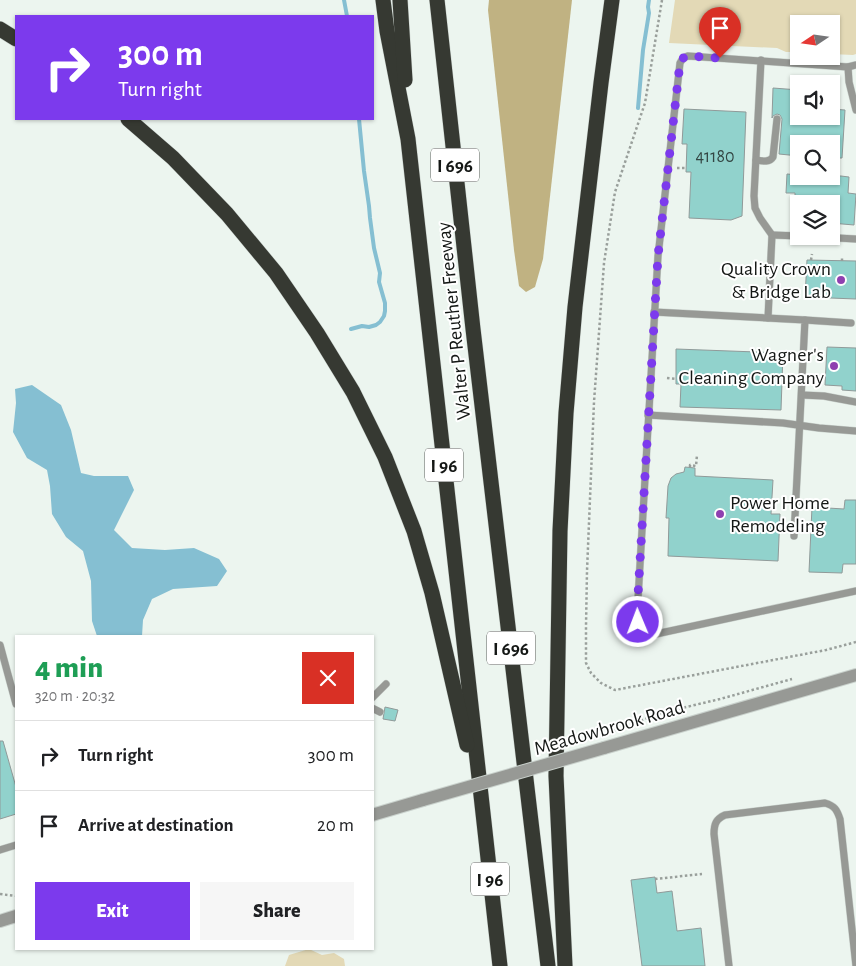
<!DOCTYPE html>
<meta charset="utf-8">
<style>
:root{--surface:#fff;--page:#f6f6f6;--text:#202124;--muted:#757577;--line:#e0e0e0;--accent:#7c3aed}
body{margin:0;font-family:"Alegreya Sans",sans-serif;background:var(--page);color:var(--text);height:100vh;display:flex;flex-direction:column;font-size:19px;white-space:nowrap}
*{box-sizing:border-box;margin:0}
p{font-size:16px;color:var(--muted)}
.icon{flex:none;width:28px;height:28px;fill:none;stroke:currentColor;stroke-width:2;stroke-linecap:round;stroke-linejoin:round}
.map{position:relative;flex:1;overflow:hidden}
.drawer{position:absolute;left:15px;top:635px;width:359px;height:315px;display:flex;flex-direction:column;background:var(--surface);border-radius:0px;box-shadow:0 1px 4px #0004}
.drawer>*{flex:none}
.banner{position:absolute;left:15px;top:15px;width:359px;height:105px;border-radius:0px;box-shadow:0 1px 4px #0004;background:#7c3aed;color:#fff;overflow:hidden}
.needle{width:32px;rotate:257deg}
.controls{position:absolute;left:790px;top:15px;display:grid;gap:10px}
.controls a{display:grid;place-items:center;width:50px;height:50px;border-radius:0px;background:var(--surface);box-shadow:0 1px 4px #0004;font-size:25px}
.pin{position:absolute;display:grid;place-items:center;width:42px;height:42px;color:#fff;margin:-51px -21px;border-radius:50% 50% 50% 0;rotate:-45deg;box-shadow:0 0 5px #0007}
.pin .icon{rotate:45deg}
.me{position:absolute;width:55px;margin:-28px;rotate:359deg;stroke-linejoin:round;filter:drop-shadow(0 0 4px #0008)}
.turn{display:flex;align-items:center;gap:18px;height:105px;padding:0 20px;font-size:22px}
.turn .icon{width:65px;height:65px;stroke-width:2.5}
.turn b{display:block;font-size:35px;line-height:42px}
.round{display:grid;place-items:center;flex:none;width:52px;height:52px;border-radius:0px;background:var(--page)}
.headline{display:flex;align-items:center;justify-content:space-between;height:85px;padding:0 20px}
h1{font-size:30px;font-weight:800;line-height:38px;color:#1e9e55}
.primary-button{display:flex;gap:10px;margin-top:auto;padding:10px 20px}
.primary-button a{flex:1;height:58px;border-radius:0px;background:var(--accent);color:#fff;font-size:20px;font-weight:800;line-height:58px;text-align:center}
.primary-button a+a{background:var(--page);color:var(--text)}
ul{padding:0;list-style:none}
li{display:flex;align-items:center;gap:15px;height:70px;padding:0 20px;border-top:1px solid var(--line)}
li div{flex:1}
li b{display:block;font-size:19px}
li em{font-style:normal}
.map>svg:first-child{display:block}
.green{fill:#e3d9b6}
.forest{fill:#c0b282}
.water{fill:#85bfd2}
.lines{fill:none;stroke-linecap:round;stroke-linejoin:round}
.stream{stroke:#85bfd2;stroke-width:4}
.building{fill:#91d2cc;stroke:#909a99}
.service-casing{stroke:#c9d1cc;stroke-width:8}
.tertiary-casing{stroke:#c9d1cc;stroke-width:14}
.motorway-casing{stroke:#c9d1cc;stroke-width:16}
.path{stroke:#999f9b;stroke-width:2.5;stroke-dasharray:2.5 2.5;stroke-linecap:butt}
.service{stroke:#979995;stroke-width:7}
.tertiary{stroke:#979995;stroke-width:12}
.motorway{stroke:#363932;stroke-width:15}
.tertiary-bridge-casing{stroke:#c9d1cc;stroke-width:14;stroke-linecap:butt}
.tertiary-bridge{stroke:#979995;stroke-width:12}
.route{stroke:#7c3aed;stroke-width:9;stroke-dasharray:0 16.2}
.poi-dot{fill:#8f40b0;stroke:#fff;stroke-width:2}
.labels{text-anchor:middle;stroke-width:4;stroke-linejoin:round;paint-order:stroke}
.number-label{font-size:18px;fill:#334643}
.shield{fill:#fff;stroke:#5a5d5b;stroke-width:1}
.shield-label{font-size:19px;font-weight:bold;fill:#141715}
.poi-label{font-size:20px;fill:#141715;stroke:#fff;text-anchor:end}
.street-label{font-size:20px;fill:#141715;stroke:#fff}
</style>
<div class="map">
<svg width="856" height="966" viewBox="0 0 856 966">
<rect width="100%" height="100%" fill="#ecf5ef"/>
<g class="green">
<path d="M675,0h181v54l-3,1 -22,-1v-30h-32v28h-13l-9,-4 -108,-5z"/>
<path d="M309,949l13,6 12,-2 10,6 1,7h-60l4,-11z"/>
</g>
<path class="forest" d="M489,0h83l-29,259 -8,28 -9,5 -7,-6 -5,-36 -26,-240z"/>
<path class="water" d="M32,385l29,20 10,25 10,43 13,3h34l6,14 -20,40 18,18 33,2 29,-2 25,11 8,12 -10,15 -44,3 -21,10 -9,21 -1,16h-45l-5,-15 -1,-40 -8,-30 -17,-14 -14,-23 -2,-28 -3,-16 -20,-12 -14,-26 3,-29 -1,-14z"/>
<g class="lines">
<g class="stream">
<path d="M344,0l3,16"/>
<path d="M638,108l5,-58 6,-37 -1,-6 1,-7"/>
<path d="M351,329l11,-3 7,1 7,-2 4,-3 4,-6 1,-5v-8l-6,-21 1,-9 -6,-25 -4,-30 -1,-12 -5,-35 -5,-52"/>
</g>
</g>
<g class="building">
<path d="M773,88l26,2v26h32v-7l14,1 -3,48h-11v-14h-32v12l-20,-2 3,-35 -2,-4 -3,-1 -4,2 -1,2z"/>
<path d="M684,109l62,3 -4,104 -11,4 -42,-2 2,-46h-5l1,-28h-5z"/>
<path d="M787,174l12,1v1h42l8,1 -1,16 8,1 -2,31 -23,-2v-19h-36v-11h-9z"/>
<path d="M807,260l49,1v38l-51,-2z"/>
<path d="M827,347l29,1v43l-14,-1v-4l-17,-1z"/>
<path d="M676,349l107,4 -2,57 -101,-3 1,-23h-5z"/>
<path d="M685,467l10,1v8l78,4 -2,34h9l-2,47 -110,-5 1,-38h-3l2,-32 3,-8 5,-4 8,-2z"/>
<path d="M845,500h11v64h-13l-1,9 -33,-1 3,-65 32,2z"/>
<path d="M385,707l13,3 -3,11 -12,-2z"/>
<path d="M0,741h3l13,46v27l-16,5z"/>
<path d="M655,877l2,16 15,-2 5,40 24,-3 4,38h-63l-11,-86z"/>
</g>
<g class="lines">
<defs>
<g id="service">
<path d="M761,60l-7,136 1,12 5,10 12,17 -4,83"/>
<path d="M856,65l-8,2 -160,-11c-4,1 -6,3 -8,7l-22,193 -21,360c2,11 8,17 19,18l200,-43"/>
<path d="M848,67l1,15 7,28"/>
<path d="M756,160c6,1 13,3 17,-3l4,-38"/>
<path d="M772,235l27,1"/>
<path d="M801,236l55,3"/>
<path d="M654,312l151,8 -11,216"/>
<path d="M805,320l46,3"/>
<path d="M802,395l22,1 32,6"/>
<path d="M648,415l135,8 36,5 37,3"/>
<path d="M0,645l16,59"/>
<path d="M372,698l14,-14"/>
<path d="M372,708l8,4"/>
<path d="M0,850l16,-5"/>
<path d="M729,966l-15,-132c0,-10 2,-15 11,-19l100,-12c10,3 12,7 15,16l16,147"/>
</g>
<g id="tertiary">
<path d="M604,748l252,-73"/>
<path d="M372,815l51,-15"/>
<path d="M0,921l16,-5"/>
</g>
<g id="motorway">
<path d="M383,0l4,31 21,108 92,827"/>
<path d="M400,0l5,80"/>
<path d="M437,0l36,329 75,637"/>
<path d="M0,29l16,10"/>
<path d="M128,119l45,39 54,56 49,59 41,60 36,59 32,65 29,74 18,62 35,152"/>
<path d="M565,966l-9,-190 4,-245 6,-118 9,-106 26,-224 11,-83"/>
</g>
</defs>
<use href="#service" class="service-casing"/>
<use href="#tertiary" class="tertiary-casing"/>
<use href="#motorway" class="motorway-casing"/>
<g class="path">
<path d="M662,0l-17,103 -30,89 -11,71 -10,139 -7,169 -1,55v37l5,10 10,10 14,7 211,-40 30,-8"/>
<path d="M677,168h9"/>
<path d="M855,199h1"/>
<path d="M811,260l1,-6"/>
<path d="M842,261v-5"/>
<path d="M667,378l9,1"/>
<path d="M690,467v-2l6,1 1,-11"/>
<path d="M608,733l53,-20 59,-14 72,-20"/>
<path d="M655,879l47,-5"/>
<path d="M0,894l16,2"/>
</g>
<use href="#service" class="service"/>
<use href="#tertiary" class="tertiary"/>
<use href="#motorway" class="motorway"/>
<defs>
<path id="tertiary-bridge" d="M423,800l181,-52"/>
</defs>
<use href="#tertiary-bridge" class="tertiary-bridge-casing"/>
<use href="#tertiary-bridge" class="tertiary-bridge"/>
</g>
<g class="lines">
<path class="route" d="M638,622l-1,-10 21,-356 22,-193 4,-6 4,-1 32,2"/>
</g>
<g class="poi-dot">
<circle cx="841" cy="280" r="5"/>
<circle cx="834" cy="366" r="5"/>
<circle cx="720" cy="514" r="5"/>
</g>
<g class="labels">
<g class="number-label">
<text x="715" y="162">41180</text>
</g>
<g class="shield">
<rect x="431" y="148.5" width="48" height="33" rx="4"/>
<rect x="425" y="448.5" width="38" height="33" rx="4"/>
<rect x="487" y="631.5" width="48" height="33" rx="4"/>
<rect x="471" y="862.5" width="38" height="33" rx="4"/>
</g>
<g class="shield-label">
<text x="455" y="172">I 696</text>
<text x="444" y="472">I 96</text>
<text x="511" y="655">I 696</text>
<text x="490" y="886">I 96</text>
</g>
<g class="poi-label">
<text x="831" y="275">Quality Crown<tspan x="831" dy="23">&amp; Bridge Lab</tspan></text>
<text x="824" y="361">Wagner's<tspan x="824" dy="23">Cleaning Company</tspan></text>
<text x="730" y="509" text-anchor="start">Power Home<tspan x="730" dy="23">Remodeling</tspan></text>
</g>
<g class="street-label">
<text transform="translate(453 321) rotate(-96)" y="7">Walter P Reuther Freeway</text>
<text transform="translate(609 727) rotate(-16)" y="7">Meadowbrook Road</text>
</g>
</g>
</svg>
<div class="controls">
<a><svg class="needle" viewBox="-14 -14 28 28"><path d="M0-13l5 13h-10z" fill="#e53935"/><path d="M0 13l5-13h-10z" fill="#757577"/></svg></a>
<a><svg class="icon" aria-label="sound" viewBox="0 0 24 24"><path d="M4 9h4l5-4v14l-5-4H4zM17 9q2 3 0 6"/></svg></a>
<a><svg class="icon" aria-label="search" viewBox="0 0 24 24"><circle cx="10" cy="10" r="6"/><path d="M15 15l6 6"/></svg></a>
<a><svg class="icon" aria-label="layers" viewBox="0 0 24 24"><path d="M12 4l9 5-9 5-9-5zM3 14l9 5 9-5"/></svg></a>
</div>
<div class="pin" style="left:720px;top:58px;background:#d93025"><svg class="icon" aria-label="arrive" viewBox="0 0 24 24"><path d="M6 21V4h12l-3 4 3 4H6"/></svg></div>
<svg class="me" style="left:638px;top:622px" viewBox="-20 -20 40 40"><circle r="17" fill="#7c3aed" stroke="#fff" stroke-width="3"/><path d="M0-11L8 9 0 5-8 9z" fill="#fff"/></svg>
<div class="banner">
<div class="turn"><svg class="icon" aria-label="right" viewBox="0 0 24 24"><path d="M7 20v-9h11M14 6l5 5-5 5"/></svg><div><b>300 m</b>Turn right</div></div>
</div>
<section class="drawer">
<div class="headline"><div><h1>4 min</h1><p>320 m · 20:32</p></div><a class="round" style="background:#d93025;color:#fff"><svg class="icon" aria-label="close" viewBox="0 0 24 24"><path d="M6 6l12 12M18 6L6 18"/></svg></a></div>
<ul>
<li><svg class="icon" aria-label="right" viewBox="0 0 24 24"><path d="M7 20v-9h11M14 6l5 5-5 5"/></svg><div><b>Turn right</b></div><em>300 m</em></li>
<li><svg class="icon" aria-label="arrive" viewBox="0 0 24 24"><path d="M6 21V4h12l-3 4 3 4H6"/></svg><div><b>Arrive at destination</b></div><em>20 m</em></li>
</ul>
<div class="primary-button"><a>Exit</a><a>Share</a></div>
</section>
</div>
